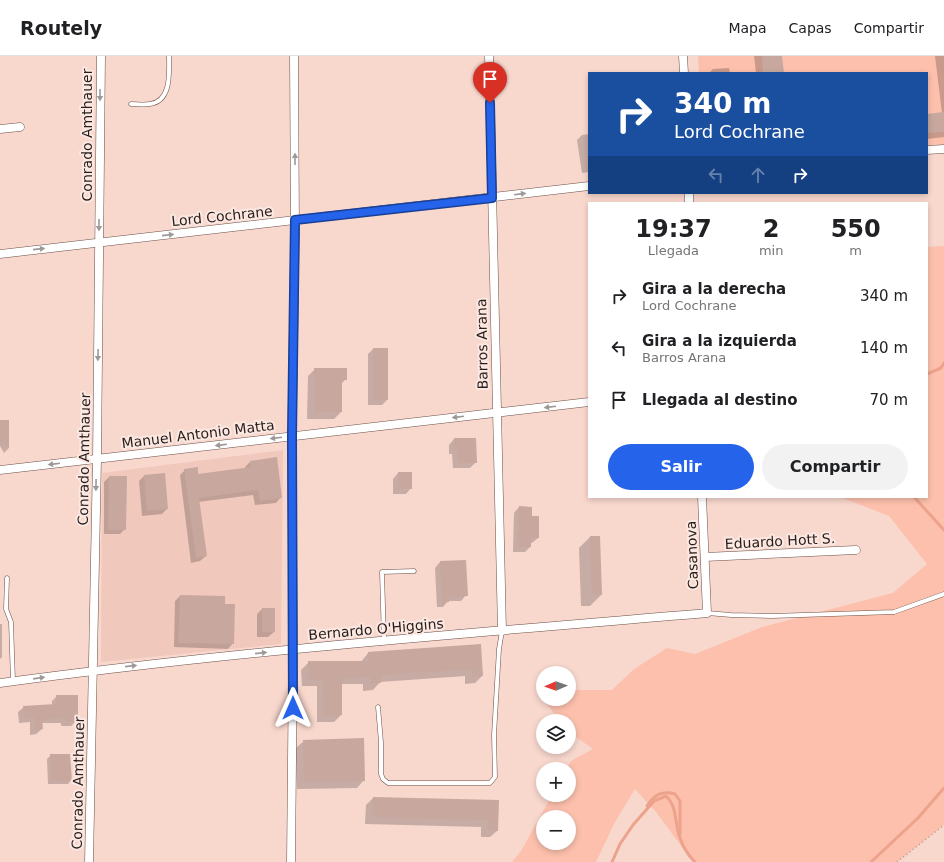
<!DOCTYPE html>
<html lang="es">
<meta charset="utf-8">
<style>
:root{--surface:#fff;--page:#f2f2f2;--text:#202124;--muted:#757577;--line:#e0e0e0;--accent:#2563eb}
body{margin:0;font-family:"DejaVu Sans",sans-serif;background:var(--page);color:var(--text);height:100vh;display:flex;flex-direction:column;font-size:15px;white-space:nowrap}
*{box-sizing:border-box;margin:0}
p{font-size:13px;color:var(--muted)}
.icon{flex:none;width:22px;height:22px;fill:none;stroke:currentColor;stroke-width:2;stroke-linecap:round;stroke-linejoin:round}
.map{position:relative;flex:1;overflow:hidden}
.side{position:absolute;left:588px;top:146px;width:340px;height:296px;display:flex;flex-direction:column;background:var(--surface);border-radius:0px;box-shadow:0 2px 6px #0003}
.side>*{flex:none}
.banner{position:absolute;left:588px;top:16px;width:340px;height:122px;border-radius:0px;box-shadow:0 2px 6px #0003;background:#1a4fa0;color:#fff;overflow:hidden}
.needle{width:26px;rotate:268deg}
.tools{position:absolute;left:536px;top:610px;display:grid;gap:8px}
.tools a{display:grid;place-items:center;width:40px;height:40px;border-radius:50%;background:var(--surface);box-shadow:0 2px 6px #0003;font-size:20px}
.pin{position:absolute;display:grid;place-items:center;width:34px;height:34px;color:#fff;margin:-41px -17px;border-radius:50% 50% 50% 0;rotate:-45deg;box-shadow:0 0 4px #0007}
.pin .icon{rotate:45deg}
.me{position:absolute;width:44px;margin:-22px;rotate:0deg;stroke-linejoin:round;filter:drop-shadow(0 0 3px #0008)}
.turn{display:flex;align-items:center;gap:14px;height:84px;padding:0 20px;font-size:18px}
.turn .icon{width:52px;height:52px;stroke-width:2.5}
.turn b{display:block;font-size:28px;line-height:34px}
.lanes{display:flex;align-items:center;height:38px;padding:0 20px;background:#0003;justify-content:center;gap:20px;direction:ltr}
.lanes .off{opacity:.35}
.eta{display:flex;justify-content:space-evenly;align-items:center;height:68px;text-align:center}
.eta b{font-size:24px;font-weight:700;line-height:28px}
.primary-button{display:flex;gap:8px;margin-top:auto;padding:8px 20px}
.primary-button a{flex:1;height:46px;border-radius:24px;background:var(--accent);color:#fff;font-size:16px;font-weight:700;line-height:46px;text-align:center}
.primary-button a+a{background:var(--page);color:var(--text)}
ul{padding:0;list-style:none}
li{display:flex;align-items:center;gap:12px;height:52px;padding:0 20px}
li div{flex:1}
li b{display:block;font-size:15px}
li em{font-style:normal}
header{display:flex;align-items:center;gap:24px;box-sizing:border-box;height:56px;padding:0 20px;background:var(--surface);border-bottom:1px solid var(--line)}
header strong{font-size:19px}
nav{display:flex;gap:22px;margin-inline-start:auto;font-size:14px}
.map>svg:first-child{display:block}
.built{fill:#f1c8bc}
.green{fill:#fcc0ad;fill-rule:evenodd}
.shadow{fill:#0003}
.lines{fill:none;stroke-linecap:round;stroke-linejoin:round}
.stream{stroke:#eda28b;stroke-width:3}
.building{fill:#c7a79e}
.lane-casing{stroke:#6b5047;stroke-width:5}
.street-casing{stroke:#6b5047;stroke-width:9}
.path{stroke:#b29890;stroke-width:1.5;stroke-dasharray:1 3;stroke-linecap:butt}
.lane{stroke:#fff;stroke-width:4}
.street{stroke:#fff;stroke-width:8}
.oneway{fill:#9e9998}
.route-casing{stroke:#184099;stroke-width:10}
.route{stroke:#2563eb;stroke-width:7}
.labels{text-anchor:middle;stroke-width:4;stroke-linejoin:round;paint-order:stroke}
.street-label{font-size:14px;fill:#281d19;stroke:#fce8e2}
</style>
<header>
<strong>Routely</strong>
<nav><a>Mapa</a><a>Capas</a><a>Compartir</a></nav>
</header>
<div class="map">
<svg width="944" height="806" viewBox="0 0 944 806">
<rect width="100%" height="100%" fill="#f8d7cd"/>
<path class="built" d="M283,394l-2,194 -180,18 1,-189z"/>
<g class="green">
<path d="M698,0h246v91l-17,2v-76h-228z"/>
<path d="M944,190v579l-47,37h-204l-37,-50 -21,-23 -21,35 -18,38h-84l9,-11 31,-56h17v-26h-3l5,-8 22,-12 -24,-17v-11h-9l-17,-22h26v-9h43l22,-21 33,-21 28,6 67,-27 131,-34 34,-29 -38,-48 -46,-18 -48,-1h132v-250zM543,761h26v26h-26z"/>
</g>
<g class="shadow">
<path d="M754,0h27l2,17h-27z"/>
<path d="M935,0h9v81l-17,2v-24l15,-2z"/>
<path d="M729,12l1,5h-21l4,-4z"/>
<path d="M589,78v38l-7,1 -5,-33 5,-5z"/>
<path d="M373,293l14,51 -5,5h-14v-51z"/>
<path d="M315,313l31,10 -5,5v28l-7,7h-27l1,-43z"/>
<path d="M0,365h8v28l-4,4 -4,-7z"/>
<path d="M454,383l22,23 -6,6h-17l-1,-14h-3v-9z"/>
<path d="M250,406l31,35 -5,6 -21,2 -2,-10 -55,7 8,54 -6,5 -9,2 -11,-88 5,-5 13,5 47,-6v-2z"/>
<path d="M398,417l13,15 -5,6h-13v-15z"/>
<path d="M164,418l3,35 -5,5 -20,2 -3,-35 5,-5z"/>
<path d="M109,421l16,52 -5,5h-16v-52z"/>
<path d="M519,451l12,10 7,21 -6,5h-2v4l-5,5h-12l1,-39z"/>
<path d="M590,481l11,58 -11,11h-9l-2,-58z"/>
<path d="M440,506l26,33 -5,6h-13l-5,6h-6l-2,-39z"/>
<path d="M180,540l44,1v8l9,38 -5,6 -54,-2 1,-46z"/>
<path d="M262,553l12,23 -6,5h-11v-23z"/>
<path d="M0,568h2v33l-2,2z"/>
<path d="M480,589l2,31 -7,7 -10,1v-8l-85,6 -7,8 -10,1v-7h-22v31l-7,7h-17v-36h-15l-1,-16 8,-8h52l7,-9z"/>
<path d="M57,640l20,24 -6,6h-10v-3h-20l1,6 -6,5 -6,1v-13l-11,1 -1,-11 6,-5 28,-1v-5z"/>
<path d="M304,685l60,39 -7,8 -60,1 -1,-41z"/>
<path d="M51,699l20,25 -3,4h-20l-1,-25z"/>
<path d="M373,742l125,3v29l-8,7h-9v-10l-116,-3 1,-19z"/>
</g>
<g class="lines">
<g class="stream">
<path d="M927,318l14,-6 3,-5"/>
<path d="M914,441l30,33"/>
<path d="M647,750c7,-11 15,-16 28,-12l5,7v33"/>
<path d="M612,806l8,-18 13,-19 21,-24 12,-5c12,11 8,27 14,42 3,9 8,17 15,24"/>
<path d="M871,806l47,-44 26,-30"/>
</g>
</g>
<g class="building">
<path d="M762,0h20l2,17h-21z"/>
<path d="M944,56v20l-17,1v-19z"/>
<rect x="373" y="292" width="15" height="52"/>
<path d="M314,312h33v12h-5v32h-28z"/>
<path d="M0,364h9v29l-5,-8 -4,3z"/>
<path d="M454,382h22l1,25h-19l-1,-14h-3z"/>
<path d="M277,401l5,41 -22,3 -2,-11 -59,8 8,58 -11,2 -12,-89 14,-2v7l53,-7 -1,-6z"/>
<rect x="398" y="416" width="14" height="17"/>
<path d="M165,417l3,36 -21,2 -3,-36z"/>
<path d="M109,420h18l-1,54h-18z"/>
<path d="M519,450l13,1v9h7v22h-8v9h-13z"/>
<path d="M590,480h10l2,59h-10z"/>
<path d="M466,504l2,36 -19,1v5l-7,1 -2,-42z"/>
<path d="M180,539l45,1v8h10l-1,40 -56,-1z"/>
<rect x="262" y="552" width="13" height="24"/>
<path d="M481,588l2,32 -11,1v-8l-91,6v8l-11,1v-7l-28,1v37l-18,1 -1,-37 -15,1v-19h61l-1,-9z"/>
<path d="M56,639h22v26h-12v-3l-24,1 1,10 -8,1v-12h-11l-1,-12 33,-2z"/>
<path d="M364,682l1,43 -61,1 -1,-42z"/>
<path d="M50,698h20l2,27h-21z"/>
<path d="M373,741l126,3 -1,31 -10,-1v-10l-116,-3z"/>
</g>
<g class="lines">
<defs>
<g id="lane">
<path d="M131,48c6,0 13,1 19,0 22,-3 19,-32 19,-48"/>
<path d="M7,522l-1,31 5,13 2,59"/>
<path d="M707,557l24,2 41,1 122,-4 50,-18"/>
<path d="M384,585l-2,-69 32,-1"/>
<path d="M378,651l3,35v32l2,5 5,4h102l5,-6 -1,-42 5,-86 3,-18"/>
</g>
<g id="street">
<path d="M489,0l13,575"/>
<path d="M683,0l1,17"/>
<path d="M0,73l20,-2"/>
<path d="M927,94l17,-1"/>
<path d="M689,137v10"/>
<path d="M0,198l589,-68"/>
<path d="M0,414l589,-68"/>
<path d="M705,501l151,-7"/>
<path d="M0,627c235,-32 471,-50 707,-70l-5,-116"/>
<path d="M89,806l8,-403 4,-403"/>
<path d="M291,806l2,-203 -1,-223 3,-204 -1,-176"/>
</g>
</defs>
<use href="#lane" class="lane-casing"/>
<use href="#street" class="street-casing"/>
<path class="path" d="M897,806l47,-37"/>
<use href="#lane" class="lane"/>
<use href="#street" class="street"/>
</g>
<defs><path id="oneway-solid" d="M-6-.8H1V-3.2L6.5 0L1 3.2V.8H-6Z"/></defs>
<g class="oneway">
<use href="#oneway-solid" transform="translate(100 39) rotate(90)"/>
<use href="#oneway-solid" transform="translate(295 103) rotate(-90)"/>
<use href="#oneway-solid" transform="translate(520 138) rotate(-7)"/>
<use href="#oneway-solid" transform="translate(99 169) rotate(90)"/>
<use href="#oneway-solid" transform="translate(168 179) rotate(-6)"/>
<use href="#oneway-solid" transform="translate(39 193) rotate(-6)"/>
<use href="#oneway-solid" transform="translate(98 299) rotate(91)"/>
<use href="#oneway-solid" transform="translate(550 351) rotate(173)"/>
<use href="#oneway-solid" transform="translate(458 361) rotate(173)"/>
<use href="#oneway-solid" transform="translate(276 382) rotate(173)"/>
<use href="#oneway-solid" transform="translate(221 389) rotate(173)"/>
<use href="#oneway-solid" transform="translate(54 408) rotate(173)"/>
<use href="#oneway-solid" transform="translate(96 429) rotate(91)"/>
<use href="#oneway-solid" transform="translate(261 597) rotate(-6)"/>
<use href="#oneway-solid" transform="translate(131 610) rotate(-6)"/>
<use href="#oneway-solid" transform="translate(39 622) rotate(-8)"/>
</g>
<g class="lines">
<defs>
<path id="route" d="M293,652l-1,-272 3,-216 197,-22 -2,-95"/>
</defs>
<use href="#route" class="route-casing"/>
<use href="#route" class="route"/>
</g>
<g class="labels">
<g class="street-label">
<text transform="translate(87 79) rotate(-90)" y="5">Conrado Amthauer</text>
<text transform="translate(222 160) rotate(-6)" y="5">Lord Cochrane</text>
<text transform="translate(482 288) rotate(-91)" y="5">Barros Arana</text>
<text transform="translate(198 378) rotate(-7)" y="5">Manuel Antonio Matta</text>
<text transform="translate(84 403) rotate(-89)" y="5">Conrado Amthauer</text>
<text transform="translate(780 485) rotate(-3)" y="5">Eduardo Hott S.</text>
<text transform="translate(692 499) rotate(-92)" y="5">Casanova</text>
<text transform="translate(376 573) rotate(-5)" y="5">Bernardo O'Higgins</text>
<text transform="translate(78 727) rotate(-89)" y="5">Conrado Amthauer</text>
</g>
</g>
</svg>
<div class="tools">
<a><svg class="needle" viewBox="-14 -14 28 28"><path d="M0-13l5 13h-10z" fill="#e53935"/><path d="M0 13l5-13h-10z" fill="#757577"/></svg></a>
<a><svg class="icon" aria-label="layers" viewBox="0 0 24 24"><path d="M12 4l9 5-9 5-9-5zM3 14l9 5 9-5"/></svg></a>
<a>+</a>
<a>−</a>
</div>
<div class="pin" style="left:490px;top:47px;background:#d93025"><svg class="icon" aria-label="arrive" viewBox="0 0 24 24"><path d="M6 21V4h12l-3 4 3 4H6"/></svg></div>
<svg class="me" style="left:293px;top:652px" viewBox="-20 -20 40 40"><path d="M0-17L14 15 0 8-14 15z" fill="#2563eb" stroke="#fff" stroke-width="4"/></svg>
<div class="banner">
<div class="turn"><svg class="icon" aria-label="right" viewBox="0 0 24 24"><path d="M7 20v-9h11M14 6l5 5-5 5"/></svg><div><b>340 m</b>Lord Cochrane</div></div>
<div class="lanes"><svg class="icon off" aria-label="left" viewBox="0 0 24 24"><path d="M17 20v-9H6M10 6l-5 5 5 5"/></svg><svg class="icon off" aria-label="ahead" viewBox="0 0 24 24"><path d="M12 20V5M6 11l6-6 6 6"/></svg><svg class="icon" aria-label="right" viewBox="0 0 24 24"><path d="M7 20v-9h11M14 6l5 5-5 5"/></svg></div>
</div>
<section class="side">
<div class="eta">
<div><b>19:37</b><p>Llegada</p></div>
<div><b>2</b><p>min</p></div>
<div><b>550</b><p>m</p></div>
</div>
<ul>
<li><svg class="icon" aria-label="right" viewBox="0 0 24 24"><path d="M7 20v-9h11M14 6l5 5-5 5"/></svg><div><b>Gira a la derecha</b><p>Lord Cochrane</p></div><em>340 m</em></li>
<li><svg class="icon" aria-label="left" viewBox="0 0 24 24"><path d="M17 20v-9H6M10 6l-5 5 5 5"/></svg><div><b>Gira a la izquierda</b><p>Barros Arana</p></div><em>140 m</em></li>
<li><svg class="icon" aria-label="arrive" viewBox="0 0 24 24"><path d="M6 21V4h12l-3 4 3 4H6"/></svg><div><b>Llegada al destino</b></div><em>70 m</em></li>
</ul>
<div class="primary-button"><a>Salir</a><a>Compartir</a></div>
</section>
</div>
